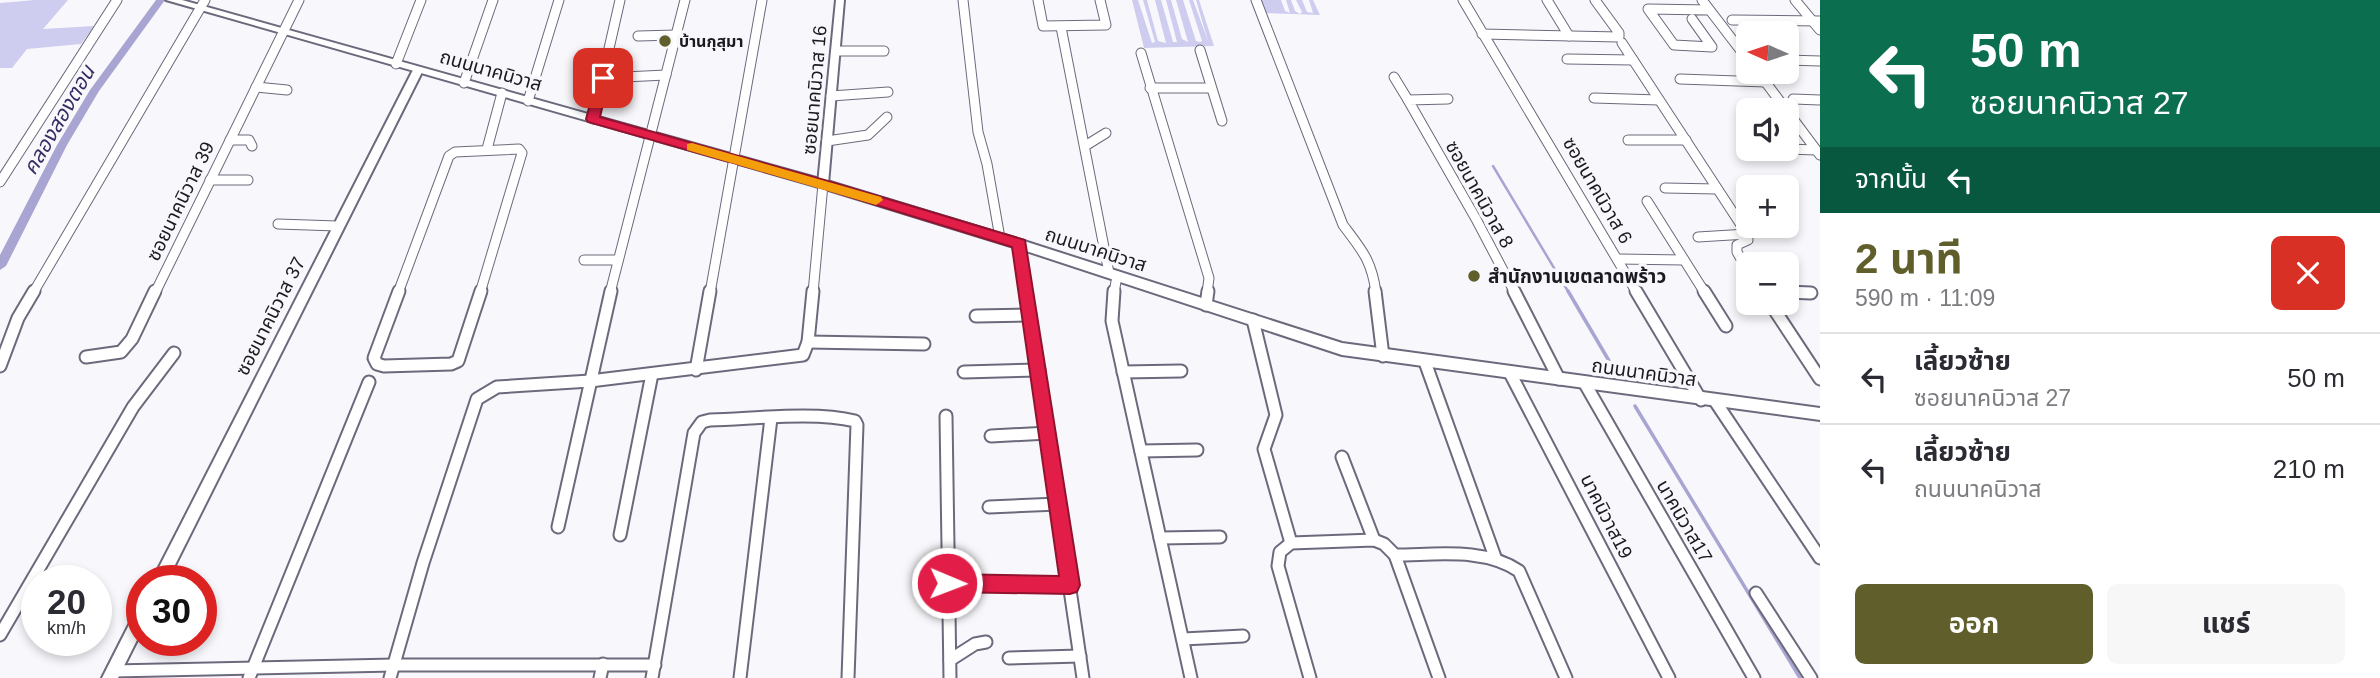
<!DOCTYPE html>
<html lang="th">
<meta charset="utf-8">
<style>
:root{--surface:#fff;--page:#f7f7f7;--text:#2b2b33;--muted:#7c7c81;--line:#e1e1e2;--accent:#605f2c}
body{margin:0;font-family:Arial,"Noto Sans Thai",sans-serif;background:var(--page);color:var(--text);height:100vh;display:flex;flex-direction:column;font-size:26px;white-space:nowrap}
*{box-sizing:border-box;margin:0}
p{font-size:23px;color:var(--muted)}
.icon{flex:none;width:38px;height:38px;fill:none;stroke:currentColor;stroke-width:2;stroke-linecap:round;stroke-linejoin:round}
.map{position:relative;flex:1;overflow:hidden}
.sheet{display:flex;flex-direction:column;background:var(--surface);width:560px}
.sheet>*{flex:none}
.banner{background:#0b6e4f;color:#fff;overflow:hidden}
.needle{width:46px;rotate:273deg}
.tools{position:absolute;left:1736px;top:21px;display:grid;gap:14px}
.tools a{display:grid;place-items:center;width:63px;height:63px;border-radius:10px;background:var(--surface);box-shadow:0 4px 10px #0003;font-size:35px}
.speed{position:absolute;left:21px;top:565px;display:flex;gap:14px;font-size:35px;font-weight:700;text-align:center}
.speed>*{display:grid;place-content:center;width:91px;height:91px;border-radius:50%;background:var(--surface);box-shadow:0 4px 10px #0003;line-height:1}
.speed small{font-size:18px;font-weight:400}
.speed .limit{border:10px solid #d22;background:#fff;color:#111}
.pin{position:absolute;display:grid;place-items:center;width:60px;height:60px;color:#fff;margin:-30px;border-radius:14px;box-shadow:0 4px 10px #0006}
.me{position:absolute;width:77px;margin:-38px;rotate:91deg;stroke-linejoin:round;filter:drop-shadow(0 0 5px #0008)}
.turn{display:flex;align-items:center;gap:24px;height:147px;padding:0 35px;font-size:32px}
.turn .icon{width:91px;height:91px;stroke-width:2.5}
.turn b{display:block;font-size:49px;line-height:60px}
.then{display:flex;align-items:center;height:66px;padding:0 35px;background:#0003;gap:14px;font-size:26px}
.round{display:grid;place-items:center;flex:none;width:74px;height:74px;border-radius:10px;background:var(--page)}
.headline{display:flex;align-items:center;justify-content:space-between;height:119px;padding:0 35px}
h1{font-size:42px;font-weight:700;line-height:52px;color:var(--accent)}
.button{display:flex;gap:14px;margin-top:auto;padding:14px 35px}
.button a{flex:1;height:80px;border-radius:10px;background:var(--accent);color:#fff;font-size:28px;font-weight:700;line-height:80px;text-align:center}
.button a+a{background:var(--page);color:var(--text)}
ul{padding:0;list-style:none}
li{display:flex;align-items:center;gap:21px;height:91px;padding:0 35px;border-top:2px solid var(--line)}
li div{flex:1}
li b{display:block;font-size:26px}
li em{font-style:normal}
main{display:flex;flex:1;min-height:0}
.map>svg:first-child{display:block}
.green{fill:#ceccef}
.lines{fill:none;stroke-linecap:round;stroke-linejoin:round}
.stream-far1{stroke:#a9a5d3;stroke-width:2.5}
.stream{stroke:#a9a5d3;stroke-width:3.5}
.canal{fill:#a9a5d3;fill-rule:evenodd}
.minor-far1-casing{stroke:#6b6a7c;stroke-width:11}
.minor-casing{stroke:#6b6a7c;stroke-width:15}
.tertiary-casing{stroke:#6b6a7c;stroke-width:4}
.secondary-casing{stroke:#6b6a7c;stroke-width:4}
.minor-far1{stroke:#fff;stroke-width:9}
.minor{stroke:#fff;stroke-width:11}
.tertiary{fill:#fff;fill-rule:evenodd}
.secondary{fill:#fff;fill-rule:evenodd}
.route{fill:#e11d48;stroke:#92132f;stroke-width:2}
.slow{fill:#f59e0b}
.poi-dot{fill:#605f2c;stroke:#f8f8fc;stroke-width:2.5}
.labels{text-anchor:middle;stroke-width:7;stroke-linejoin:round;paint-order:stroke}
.far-poi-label{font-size:16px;font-weight:bold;fill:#1a1a21;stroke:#f8f8fc;text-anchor:start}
.street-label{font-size:19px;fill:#1a1a21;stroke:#f8f8fc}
.poi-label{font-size:19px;font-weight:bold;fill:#1a1a21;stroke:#f8f8fc;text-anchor:start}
.water-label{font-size:21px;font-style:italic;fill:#372d65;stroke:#f8f8fc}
</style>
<main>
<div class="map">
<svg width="1820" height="678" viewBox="0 0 1820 678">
<rect width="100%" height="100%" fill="#f8f8fc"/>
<g class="green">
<path d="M35,0h33l-25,29 51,-3 -13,18 -54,5 -15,19h-12v-65z"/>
<path d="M1132,0h6l14,43 3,-1 -12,-42h4l11,41 8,2 -11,-43h6l12,42h4l-11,-42h5l11,39 6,3 -12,-42h7l13,41 4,1 2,-1 -13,-41h4l15,41 -12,-41h3l15,46 -70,2z"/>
<path d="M1258,0h23l4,11 5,2 -4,-13h5l4,11 5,3 2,-2 -6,-12h6l5,12 6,1 -4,-13h4l7,15 -56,-2z"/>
</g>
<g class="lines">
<path class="stream-far1" d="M1493,166l76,127"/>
<g class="stream">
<path d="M1568,291l47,80"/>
<path d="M1635,406l165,272"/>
</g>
<path class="canal" d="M156,0h9l-66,91 -32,54 -61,121 -6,4v-15l57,-110 33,-55z"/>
<defs>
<g id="minor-far1">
<path d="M963,0l15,132 9,32 13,74"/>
<path d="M1038,0l5,26 63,-1 -6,-25"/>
<path d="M1256,0l87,225c19,25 29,36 33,68"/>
<path d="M1463,0l174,293"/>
<path d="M1547,0l22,36"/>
<path d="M1702,0l46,60"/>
<path d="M1795,0l25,30"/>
<path d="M1692,19l20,28 -38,-2 -26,-36 61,1"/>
<path d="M1732,20l88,1"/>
<path d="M1061,27l48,246"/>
<path d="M1482,34l137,3v-4l-24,-33"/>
<path d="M638,36l38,-1"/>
<path d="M1622,43l125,191 1,6 -11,5v7l11,19"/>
<path d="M1200,50l22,71"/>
<path d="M836,51h48"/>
<path d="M1141,53l68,225 -2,15"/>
<path d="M1567,59l66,1"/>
<path d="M1787,60l33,1"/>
<path d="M396,64l25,-64"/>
<path d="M1758,72l62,83"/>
<path d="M1394,77l14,23"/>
<path d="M603,78l63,-3"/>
<path d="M1680,79l86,3"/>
<path d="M464,83l29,-83"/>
<path d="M256,87l31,3"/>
<path d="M1150,88h61"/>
<path d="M831,96l57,-4"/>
<path d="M1594,98l65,2"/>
<path d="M1448,99l-40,1 68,119 39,74"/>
<path d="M1793,99l27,1"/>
<path d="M528,101l31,-101"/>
<path d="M593,119l27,-119"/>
<path d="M230,140h19l3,6"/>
<path d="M1628,140h58"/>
<path d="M827,141l41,-6 19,-18"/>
<path d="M1085,146l21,-13"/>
<path d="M487,149l15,-56"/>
<path d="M1787,149l29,1"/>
<path d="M210,180h38"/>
<path d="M0,182l117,-182"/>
<path d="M1665,188l52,1"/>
<path d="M1647,201l58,92"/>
<path d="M278,224l59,2"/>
<path d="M1698,237l49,-3"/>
<path d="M1019,244l7,49"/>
<path d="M1618,259l66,1"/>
<path d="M584,260h34"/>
<path d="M1787,292l24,1"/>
<path d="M33,293l172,-293"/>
<path d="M155,293l144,-293"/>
<path d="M398,293l51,-137 6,-4 64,-3 3,4 -42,140"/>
<path d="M610,293l75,-293"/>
<path d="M710,293l52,-293"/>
<path d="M813,293l10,-109"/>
<path d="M1114,293l3,-17"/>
</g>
<g id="minor">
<path d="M399,291l-25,67 3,6 7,2 67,-2 7,-3 23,-70"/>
<path d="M1026,291l57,387"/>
<path d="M1114,291l-2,30 79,357"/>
<path d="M1375,291l8,65"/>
<path d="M1514,291l45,88"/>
<path d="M1636,291l65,109"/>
<path d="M1704,291l22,35"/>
<path d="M1787,292l24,1"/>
<path d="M1770,303l50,76"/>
<path d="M1206,305l2,-14"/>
<path d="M976,316l54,-1"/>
<path d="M1253,320l23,95 -12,34 27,94"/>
<path d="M808,342l116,2"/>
<path d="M86,357l35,-5 11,-13 23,-48"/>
<path d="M1425,362l70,195"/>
<path d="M0,366l18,-48 16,-27"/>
<path d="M696,370l14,-79"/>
<path d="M964,372l75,-2"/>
<path d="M1123,372l58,-1"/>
<path d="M1510,373l159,305"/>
<path d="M1584,382l170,296"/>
<path d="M1715,401l105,157"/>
<path d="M946,416l4,262"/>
<path d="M991,436l57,-3"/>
<path d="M1141,451l56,-1"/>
<path d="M1342,457l32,83"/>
<path d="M989,507l69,-3"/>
<path d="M558,527l53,-236"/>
<path d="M620,535l32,-161"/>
<path d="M1160,538l60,-1"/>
<path d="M1395,555l44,123"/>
<path d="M947,583l123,2"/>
<path d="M1756,593l55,85"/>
<path d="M0,635l133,-228 41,-54"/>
<path d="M1183,639l60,-3"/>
<path d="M1009,658l71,-2"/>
<path d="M950,660l25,-16 11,-2"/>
<path d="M113,671l281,-6h261"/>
<path d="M249,678l120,-296"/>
<path d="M390,678l33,-115 54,-164 20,-12 93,-6 213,-26 5,-13 5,-51"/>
<path d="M600,678l3,-14"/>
<path d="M652,678l42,-245 8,-11 8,-2c43,-1 104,-9 145,1l2,4 -9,253"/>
<path d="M740,678l31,-260"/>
<path d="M1310,678l-32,-112 2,-14 11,-9 83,-3 10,4 11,11c40,0 89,-8 124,16l47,107"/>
</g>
<g id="tertiary">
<path d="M836,0h8l-16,184 -5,4 -5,-4z"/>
<path d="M418,67l5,3 -256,511h-15l261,-511z"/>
<path d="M142,607v23l-24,48h-16l35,-69z"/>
</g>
<path id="secondary" d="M166,0h16l645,181 197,60 318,102 478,65v12l-478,-65 -328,-108 -195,-60z"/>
</defs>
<use href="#minor-far1" class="minor-far1-casing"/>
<use href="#minor" class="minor-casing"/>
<use href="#tertiary" class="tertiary-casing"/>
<use href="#secondary" class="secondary-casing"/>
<use href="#minor-far1" class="minor-far1"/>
<use href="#minor" class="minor"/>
<use href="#tertiary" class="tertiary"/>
<use href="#secondary" class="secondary"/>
</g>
<path class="route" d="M603,74l6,4 -9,39 228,64 197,59 55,345 -3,7 -7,2 -123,-2 -6,-3 -3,-6 3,-6 6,-3 112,2 -47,-329 -194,-60 -230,-65 -2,-3 11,-41z"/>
<path class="slow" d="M692,143l189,54 2,3 -7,5 -189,-55v-6z"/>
<g class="poi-dot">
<circle cx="665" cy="41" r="7"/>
<circle cx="1474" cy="276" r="7"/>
</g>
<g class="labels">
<g class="far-poi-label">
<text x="679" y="47">บ้านกุสุมา</text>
</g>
<g class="street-label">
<text transform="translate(491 70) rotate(16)" y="7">ถนนนาคนิวาส</text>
<text transform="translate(814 90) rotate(-85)" y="7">ซอยนาคนิวาส 16</text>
<text transform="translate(1598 190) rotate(60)" y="7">ซอยนาคนิวาส 6</text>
<text transform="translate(1480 194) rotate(61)" y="7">ซอยนาคนิวาส 8</text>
<text transform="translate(180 201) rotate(-64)" y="7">ซอยนาคนิวาส 39</text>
<text transform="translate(1096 249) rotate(18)" y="7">ถนนนาคนิวาส</text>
<text transform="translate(270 316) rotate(-63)" y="7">ซอยนาคนิวาส 37</text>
<text transform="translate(1644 372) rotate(8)" y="7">ถนนนาคนิวาส</text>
<text transform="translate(1607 516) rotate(63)" y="7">นาคนิวาส19</text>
<text transform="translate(1685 521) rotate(60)" y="7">นาคนิวาส17</text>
</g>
<g class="poi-label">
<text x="1488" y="283">สำนักงานเขตลาดพร้าว</text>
</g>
<g class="water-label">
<text transform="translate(59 120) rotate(-60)" y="7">คลองสองตอน</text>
</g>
</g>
</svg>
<div class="tools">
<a><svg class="needle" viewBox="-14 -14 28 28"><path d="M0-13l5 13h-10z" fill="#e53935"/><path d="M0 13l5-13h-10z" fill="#7c7c81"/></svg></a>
<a><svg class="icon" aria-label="sound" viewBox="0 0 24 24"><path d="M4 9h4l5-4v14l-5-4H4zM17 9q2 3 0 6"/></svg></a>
<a>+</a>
<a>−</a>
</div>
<div class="speed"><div>20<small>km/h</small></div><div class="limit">30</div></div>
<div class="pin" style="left:603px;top:78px;background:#d93025"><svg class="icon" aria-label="arrive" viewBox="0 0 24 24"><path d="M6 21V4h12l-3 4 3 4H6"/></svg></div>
<svg class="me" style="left:947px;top:583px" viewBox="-20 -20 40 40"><circle r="17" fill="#e11d48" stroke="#fff" stroke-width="3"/><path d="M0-11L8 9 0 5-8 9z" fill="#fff"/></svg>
</div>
<section class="sheet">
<div class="banner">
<div class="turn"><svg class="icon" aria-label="left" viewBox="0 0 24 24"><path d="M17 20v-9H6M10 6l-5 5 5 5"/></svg><div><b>50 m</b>ซอยนาคนิวาส 27</div></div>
<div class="then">จากนั้น<svg class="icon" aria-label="left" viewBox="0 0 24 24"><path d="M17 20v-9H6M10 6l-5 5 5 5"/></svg></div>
</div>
<div class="headline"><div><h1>2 นาที</h1><p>590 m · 11:09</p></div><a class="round" style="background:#d93025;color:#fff"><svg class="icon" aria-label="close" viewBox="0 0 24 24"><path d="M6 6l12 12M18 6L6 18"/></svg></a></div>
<ul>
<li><svg class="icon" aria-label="left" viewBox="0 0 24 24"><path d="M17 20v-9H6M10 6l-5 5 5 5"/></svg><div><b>เลี้ยวซ้าย</b><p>ซอยนาคนิวาส 27</p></div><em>50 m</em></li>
<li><svg class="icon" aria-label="left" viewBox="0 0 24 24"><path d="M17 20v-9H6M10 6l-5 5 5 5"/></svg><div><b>เลี้ยวซ้าย</b><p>ถนนนาคนิวาส</p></div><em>210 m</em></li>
</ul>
<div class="button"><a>ออก</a><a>แชร์</a></div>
</section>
</main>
